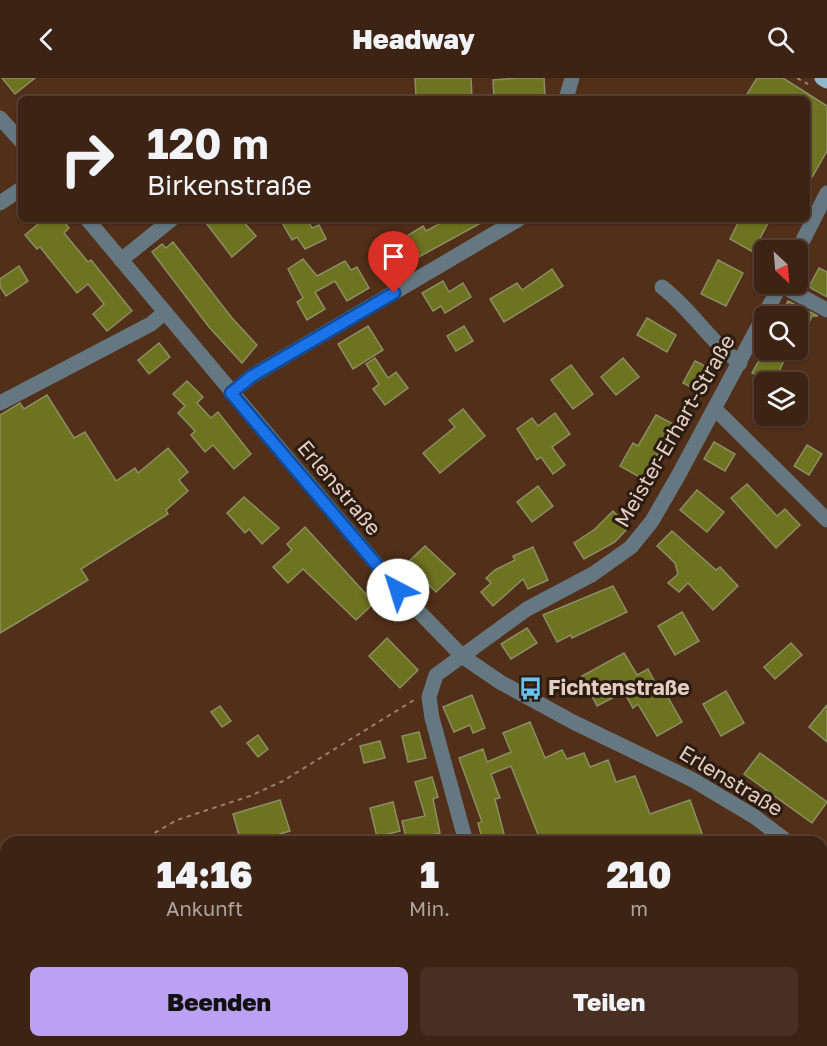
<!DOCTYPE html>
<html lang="de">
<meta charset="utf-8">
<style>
:root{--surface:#3d2313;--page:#482f21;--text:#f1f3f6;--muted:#ada4a0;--line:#564033;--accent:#bca0f2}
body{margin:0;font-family:"Golos Text",sans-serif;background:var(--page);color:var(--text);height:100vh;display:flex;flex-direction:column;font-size:22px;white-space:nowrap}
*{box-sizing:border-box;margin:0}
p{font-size:20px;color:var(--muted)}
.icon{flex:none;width:33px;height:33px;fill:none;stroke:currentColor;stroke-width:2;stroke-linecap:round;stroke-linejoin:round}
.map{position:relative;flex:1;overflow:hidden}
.drawer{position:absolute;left:0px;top:758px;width:828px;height:212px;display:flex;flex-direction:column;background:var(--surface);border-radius:18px 18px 0 0;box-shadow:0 2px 4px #0004,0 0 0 2px var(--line)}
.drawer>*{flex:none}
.top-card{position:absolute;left:18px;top:18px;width:792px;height:126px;border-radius:9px;box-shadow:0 2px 4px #0004,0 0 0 2px var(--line);background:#3d2313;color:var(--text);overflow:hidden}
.needle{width:39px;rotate:154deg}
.fabs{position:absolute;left:754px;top:162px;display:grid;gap:12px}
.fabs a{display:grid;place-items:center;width:54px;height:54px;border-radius:9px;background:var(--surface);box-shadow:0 2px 4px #0004,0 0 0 2px var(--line);font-size:30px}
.pin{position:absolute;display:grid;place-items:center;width:51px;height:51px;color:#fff;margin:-62px -26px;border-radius:50% 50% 50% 0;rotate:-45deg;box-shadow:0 0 6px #0007}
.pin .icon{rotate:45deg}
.me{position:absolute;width:66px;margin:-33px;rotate:320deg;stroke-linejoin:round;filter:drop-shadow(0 0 4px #0008)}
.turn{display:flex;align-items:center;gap:21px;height:126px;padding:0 30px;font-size:27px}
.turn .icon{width:78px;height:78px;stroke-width:2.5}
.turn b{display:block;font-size:42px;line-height:51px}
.eta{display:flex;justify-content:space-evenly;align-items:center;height:102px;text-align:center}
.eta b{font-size:36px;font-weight:800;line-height:42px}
.button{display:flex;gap:12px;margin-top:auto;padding:12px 30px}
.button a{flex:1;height:69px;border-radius:9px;background:var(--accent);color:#111;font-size:24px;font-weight:800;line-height:69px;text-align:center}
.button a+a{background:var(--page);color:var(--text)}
header{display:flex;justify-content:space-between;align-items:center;height:78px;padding:0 30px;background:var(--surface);font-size:27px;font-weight:800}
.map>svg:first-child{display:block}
.building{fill:#6e731f;stroke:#8a8e63;stroke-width:1.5}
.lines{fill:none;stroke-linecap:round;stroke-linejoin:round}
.path{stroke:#9b7f6d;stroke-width:2;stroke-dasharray:4.5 4.5;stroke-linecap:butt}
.minor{stroke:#657882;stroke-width:15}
.major{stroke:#8fb6cb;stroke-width:15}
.route-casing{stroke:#114b97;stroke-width:15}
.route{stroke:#1a73e8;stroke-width:10}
.labels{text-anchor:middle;stroke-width:6;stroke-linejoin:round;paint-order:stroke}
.street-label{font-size:21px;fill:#e4cec1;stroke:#2b1c12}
.poi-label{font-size:21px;font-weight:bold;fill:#e4cec1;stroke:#2b1c12;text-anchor:start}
</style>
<header><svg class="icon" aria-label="back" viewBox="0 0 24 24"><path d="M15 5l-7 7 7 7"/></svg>Headway<svg class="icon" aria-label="search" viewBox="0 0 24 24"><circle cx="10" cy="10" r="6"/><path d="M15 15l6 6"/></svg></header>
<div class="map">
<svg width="827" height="968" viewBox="0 0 827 968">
<rect width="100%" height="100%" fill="#512f19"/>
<g class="building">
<path d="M2,0h33l-20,16z"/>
<path d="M415,0h56l1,20 -27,1v-4l-29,2z"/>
<path d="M518,0h26l1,17 -51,4 -1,-19z"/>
<path d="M757,0h26l44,28v45l-20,35v-87h-63z"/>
<path d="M44,141h18l7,9 -5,5 24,29 3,-2 41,51 -25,20 -14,-17 11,-10 -16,-20 -11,9 -37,-46 -3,2 -12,-14z"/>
<path d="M203,141h38l15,17 -24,21z"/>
<path d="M280,141h27l5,9 7,-3 7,14 -21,10 -8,-12 -5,3z"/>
<path d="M448,141h40l-82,45 -12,-20 29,-18 3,5z"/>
<path d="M740,141h30l-17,33 -23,-13z"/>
<path d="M173,164l59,76 25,27 -15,18 -33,-36 -57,-75 10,-8 4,4z"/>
<path d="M303,181l14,17 28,-15 6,9 6,-3 12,21 -22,13 -12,-20 -20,11 10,17 -18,11 -10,-18 6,-4 -15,-29z"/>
<path d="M718,182l25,13 -17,33 -25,-12z"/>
<path d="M19,188l9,15 -22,15 -6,-9v-8z"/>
<path d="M819,190l8,4v25l-18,-10z"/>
<path d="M552,191l11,17 -59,36 -14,-23 27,-16 5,7z"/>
<path d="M443,203l6,11 14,-9 8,14 -26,16 -4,-7 -8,5 -11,-18z"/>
<path d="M788,223l30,15h-6l-14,30v-30h-17z"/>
<path d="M647,240l29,17 -9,17 -30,-17z"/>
<path d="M368,248l15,24 -30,19 -15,-25z"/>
<path d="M464,248l9,15 -17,10 -9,-15z"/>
<path d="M159,265l11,14 -21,17 -11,-14z"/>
<path d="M765,272h24l-15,32 -22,-9z"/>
<path d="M375,280l13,20 8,-6 12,16 -23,17 -12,-16 6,-5 -13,-20z"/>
<path d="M623,280l16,19 -23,18 -15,-18z"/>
<path d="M695,283l20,10 -11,23 -21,-11z"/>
<path d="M571,287l22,29 -20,15 -22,-29z"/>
<path d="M187,303l16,16 -6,6 14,15 7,-6 33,42 -17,15 -21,-24 -8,7 -14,-17 4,-4 -17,-18 7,-7 -12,-12z"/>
<path d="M47,317l27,43 11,-6 31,49 19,-13 3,5 30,-25 20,24 -9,8 9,11 -22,19 2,4 -87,55 7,11 -88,53v-218l20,-12 4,6z"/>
<path d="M463,331l22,27 -45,37 -17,-20 32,-26 -6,-7z"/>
<path d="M555,335l15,21 -18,13 13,18 -12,9 -12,-17 -4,3 -20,-31 15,-11 6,8z"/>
<path d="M656,337l19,10 -32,54 -23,-13 13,-23 5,3z"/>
<path d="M714,364l21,12 -10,17 -21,-12z"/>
<path d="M807,367l15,9 -13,21 -15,-9z"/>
<path d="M747,406l30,32 8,-7 15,16 -24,23 -45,-50z"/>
<path d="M538,408l15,20 -21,16 -15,-20z"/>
<path d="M697,412l27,22 -17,20 -27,-22z"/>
<path d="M244,419l35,31 -17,16 -13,-15 -4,4 -18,-20z"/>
<path d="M613,433l16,16 -14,15 -31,17 -10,-16 21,-14z"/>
<path d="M305,449l69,76 -18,17 -53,-51 -15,14 -15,-16 19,-17 -5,-6z"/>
<path d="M672,453l44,39 4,-3 18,19 -25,24 -25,-27 -9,9 -11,-9 10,-9 -3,-11 -18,-17z"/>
<path d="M425,468l30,28 -19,18 -10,-10 -3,2 -18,-19z"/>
<path d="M533,469l15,33 -20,9 -5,-10 -30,27 -12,-14 10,-9 -5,-5 9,-8 20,-10 -2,-4z"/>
<path d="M613,508l14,26 -55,26 -1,-3 -14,7 -14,-27z"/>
<path d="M682,534l17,29 -24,14 -17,-29z"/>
<path d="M527,550l10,15 -26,16 -10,-15z"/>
<path d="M387,560l31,32 -18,18 -31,-32z"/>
<path d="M791,565l11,12 -27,24 -11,-12z"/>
<path d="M624,575l13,22 11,-6 13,25 4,-2 17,30 -25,14 -19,-32 -5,4 -9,-16 -27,14 -15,-30z"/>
<path d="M726,613l18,32 -23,13 -18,-32z"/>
<path d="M472,617l13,33 -12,5 -3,-8 -16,7 -11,-25z"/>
<path d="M827,627v37l-18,-15z"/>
<path d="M220,628l11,15 -9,6 -11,-15z"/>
<path d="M530,644l15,36 17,-8 5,9 17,-6 6,14 18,-7 8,22 19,-6 15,38 40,-14 15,42h-164l-30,-76 -20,8 9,24 -5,1 11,43h-23l-5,-19 4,-1 -23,-64 24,-9 4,13 24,-10 -8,-19z"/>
<path d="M419,654l7,26 -18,4 -6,-26z"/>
<path d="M258,657l10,14 -10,8 -11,-14z"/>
<path d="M380,663l5,17 -21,5 -4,-17z"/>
<path d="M760,675l67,49 -15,21 -68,-49z"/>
<path d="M432,699l6,20 -5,2 7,34 -17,4 1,5h-17l-5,-21 23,-5 -10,-34z"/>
<path d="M280,722l10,31 -36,11h-13l-8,-28z"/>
<path d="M393,724l7,29 -23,6 -7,-29z"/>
</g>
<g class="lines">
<g class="path">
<path d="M797,0l11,6"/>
<path d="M139,764l38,-22 73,-24 33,-15 131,-81"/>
<path d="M0,838l6,-3"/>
<path d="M0,859l6,4"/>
<path d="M241,963l21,5"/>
<path d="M301,968l28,-5"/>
</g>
<g class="minor">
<path d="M566,21l6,-21"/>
<path d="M0,40l21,23"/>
<path d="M0,125l21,-14"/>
<path d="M87,141l311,371 64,66 38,26 73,40 120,58 62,37 33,25"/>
<path d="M798,172l29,-57"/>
<path d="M121,182l51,-41"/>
<path d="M780,207l47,25"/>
<path d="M662,209c30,23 46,53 78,76"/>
<path d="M231,315l21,-17 267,-157"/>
<path d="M0,325l151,-79 14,-12"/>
<path d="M715,331l112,111"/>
<path d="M466,764l-34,-124 -3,-21 7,-22 91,-66 66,-35 38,-27 21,-26 26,-45 103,-192"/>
<path d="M822,779l5,-6"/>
<path d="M822,801l5,7"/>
<path d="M487,968v-5"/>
<path d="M658,968l3,-1"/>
</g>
<path class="major" d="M822,0l5,3"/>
</g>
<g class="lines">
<defs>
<path id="route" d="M394,215l-142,83 -21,17 167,197"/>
</defs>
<use href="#route" class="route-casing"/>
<use href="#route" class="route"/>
</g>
<defs>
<symbol id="bus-bare" viewBox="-9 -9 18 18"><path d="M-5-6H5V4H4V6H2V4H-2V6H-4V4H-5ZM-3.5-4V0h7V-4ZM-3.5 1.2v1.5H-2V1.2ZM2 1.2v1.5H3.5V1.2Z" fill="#69c3f1" stroke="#2b1c12" stroke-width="2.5" paint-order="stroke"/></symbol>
</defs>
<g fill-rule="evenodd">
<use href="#bus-bare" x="514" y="594" width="33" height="33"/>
</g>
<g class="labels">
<g class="street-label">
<text transform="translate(675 353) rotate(-60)" y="7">Meister-Erhart-Straße</text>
<text transform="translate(339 410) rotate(50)" y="7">Erlenstraße</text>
<text transform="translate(731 703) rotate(31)" y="7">Erlenstraße</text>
</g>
<g class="poi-label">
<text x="548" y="617">Fichtenstraße</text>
</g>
</g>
</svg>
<div class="fabs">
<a><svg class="needle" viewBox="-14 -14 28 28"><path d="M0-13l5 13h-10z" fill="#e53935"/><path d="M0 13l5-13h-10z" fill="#ada4a0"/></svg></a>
<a><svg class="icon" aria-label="search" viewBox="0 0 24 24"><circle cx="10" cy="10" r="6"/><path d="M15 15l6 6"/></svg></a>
<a><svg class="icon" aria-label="layers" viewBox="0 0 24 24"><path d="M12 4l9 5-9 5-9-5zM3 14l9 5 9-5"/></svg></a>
</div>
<div class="pin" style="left:394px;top:215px;background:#d93025"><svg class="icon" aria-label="arrive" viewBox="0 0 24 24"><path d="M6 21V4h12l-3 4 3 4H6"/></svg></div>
<svg class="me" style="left:398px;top:512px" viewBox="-20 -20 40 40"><circle r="19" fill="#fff"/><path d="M0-13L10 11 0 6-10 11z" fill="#1a73e8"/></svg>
<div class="top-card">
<div class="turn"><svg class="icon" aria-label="right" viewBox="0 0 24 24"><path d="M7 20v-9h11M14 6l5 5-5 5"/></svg><div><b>120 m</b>Birkenstraße</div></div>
</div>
<section class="drawer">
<div class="eta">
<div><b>14:16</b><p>Ankunft</p></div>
<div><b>1</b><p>Min.</p></div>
<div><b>210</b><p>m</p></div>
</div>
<div class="button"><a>Beenden</a><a>Teilen</a></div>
</section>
</div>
